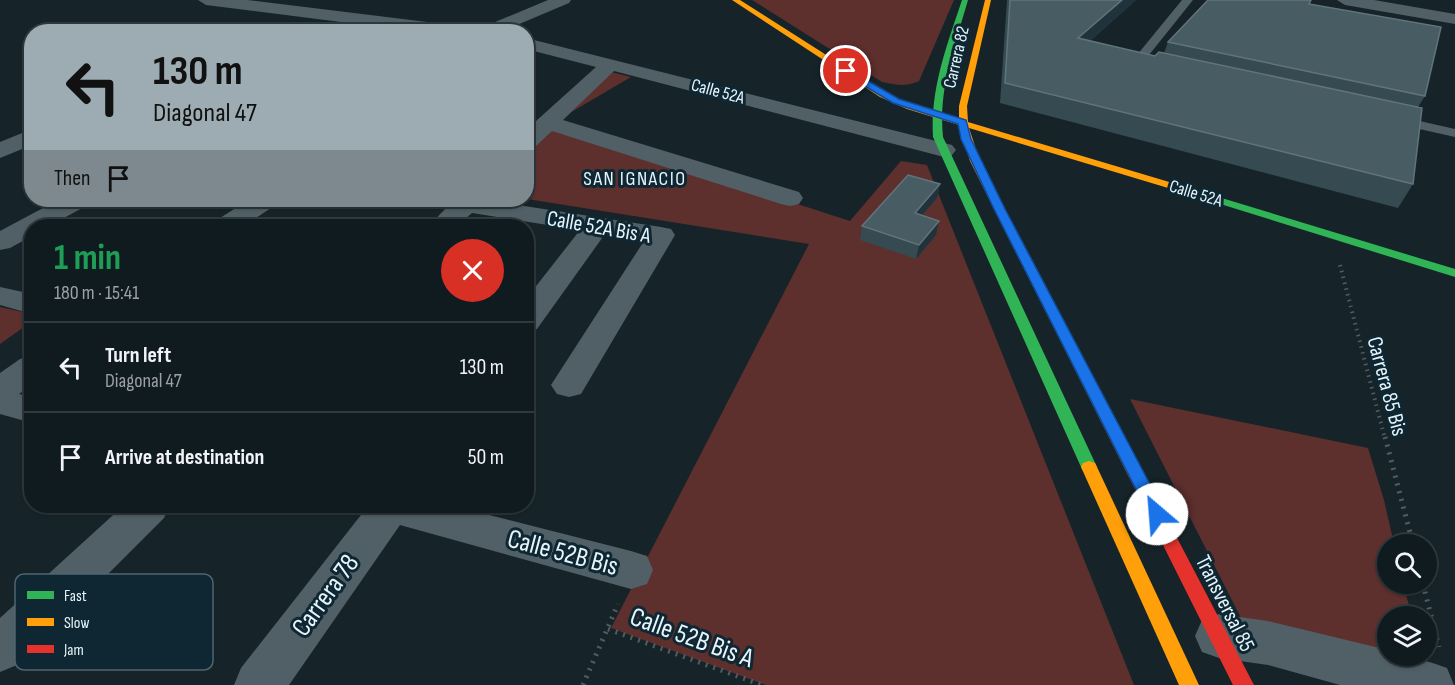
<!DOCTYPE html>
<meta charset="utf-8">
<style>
:root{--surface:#101b20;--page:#1e282d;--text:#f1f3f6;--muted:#9ca1a5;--line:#30393e}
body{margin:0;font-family:"Sofia Sans Condensed",sans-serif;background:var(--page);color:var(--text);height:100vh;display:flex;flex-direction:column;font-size:22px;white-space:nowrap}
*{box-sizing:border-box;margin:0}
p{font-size:20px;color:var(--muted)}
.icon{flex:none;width:33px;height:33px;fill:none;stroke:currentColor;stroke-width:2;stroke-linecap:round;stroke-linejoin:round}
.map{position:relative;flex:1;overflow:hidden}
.drawer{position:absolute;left:24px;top:219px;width:510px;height:294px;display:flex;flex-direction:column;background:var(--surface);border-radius:24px;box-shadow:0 2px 4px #0004,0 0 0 2px var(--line)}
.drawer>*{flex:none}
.top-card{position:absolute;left:24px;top:24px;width:510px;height:183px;border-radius:24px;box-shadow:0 2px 4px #0004,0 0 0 2px var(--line);background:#9dacb2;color:#111;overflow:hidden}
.tools{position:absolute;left:1377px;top:534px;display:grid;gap:12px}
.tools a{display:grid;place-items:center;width:60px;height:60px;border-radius:50%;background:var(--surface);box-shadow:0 2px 4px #0004,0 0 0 2px var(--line);font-size:30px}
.pin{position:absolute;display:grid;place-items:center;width:51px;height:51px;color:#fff;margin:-26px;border:3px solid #fff;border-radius:50%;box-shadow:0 2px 6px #0007}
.me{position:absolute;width:66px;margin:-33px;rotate:333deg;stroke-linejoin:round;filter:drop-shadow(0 0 4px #0008)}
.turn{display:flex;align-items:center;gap:21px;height:126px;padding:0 30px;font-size:27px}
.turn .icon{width:78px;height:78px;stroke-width:2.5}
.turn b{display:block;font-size:42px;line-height:51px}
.then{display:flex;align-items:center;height:57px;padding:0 30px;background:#0003;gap:12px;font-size:22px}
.round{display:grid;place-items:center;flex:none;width:63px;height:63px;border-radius:32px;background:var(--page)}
.headline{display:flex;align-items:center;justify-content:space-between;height:102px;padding:0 30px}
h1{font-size:36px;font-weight:700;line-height:45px;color:#1e9e55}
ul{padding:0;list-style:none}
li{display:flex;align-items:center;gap:18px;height:90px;padding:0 30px;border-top:2px solid var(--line)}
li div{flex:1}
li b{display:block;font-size:22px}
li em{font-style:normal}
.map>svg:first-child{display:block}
.green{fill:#5d2f2d}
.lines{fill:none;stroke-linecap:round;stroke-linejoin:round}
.path-far1{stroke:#505c62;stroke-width:4;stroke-dasharray:1.5 4.5;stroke-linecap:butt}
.path{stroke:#505c62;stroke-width:5;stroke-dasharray:2 6;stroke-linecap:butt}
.lane{fill:#506066;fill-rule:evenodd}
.street{fill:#506066;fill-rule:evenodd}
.fast{fill:#30b455;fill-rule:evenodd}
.slow{fill:#ff9f0a;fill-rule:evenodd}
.jam{fill:#e5322d;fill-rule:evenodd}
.wall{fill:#354a51}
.shaded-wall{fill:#21333a}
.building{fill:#485c63;stroke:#61747b;stroke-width:1.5}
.route{fill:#1a73e8;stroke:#114b97;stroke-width:1.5}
.labels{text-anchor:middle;stroke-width:6;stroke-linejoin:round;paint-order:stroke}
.far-street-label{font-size:18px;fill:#e6f5fc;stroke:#0e2732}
.far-neighbourhood-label{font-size:20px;letter-spacing:1.5px;fill:#e6f5fc;stroke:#0e2732}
.street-label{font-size:22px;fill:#e6f5fc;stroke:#0e2732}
.near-street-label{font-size:27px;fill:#e6f5fc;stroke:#0e2732}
.key{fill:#0e2732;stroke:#4f656f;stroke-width:1.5}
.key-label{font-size:16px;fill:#e6f5fc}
</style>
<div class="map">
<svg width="1455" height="685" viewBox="0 0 1455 685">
<rect width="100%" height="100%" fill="#16242a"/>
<g class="green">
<path d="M752,0h202l-35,81c-13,6 -23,4 -37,1z"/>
<path d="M607,71l24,6 -80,47 299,97 51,-60 26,4 207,520h-368l-155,-57 198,-384 -282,-45 -1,-51z"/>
<path d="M0,307l32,7 -1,8 -31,22z"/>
<path d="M1130,399l238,49 16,52 10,44h-6v40h15l9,32h-24v40h36l4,14 -182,-42z"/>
</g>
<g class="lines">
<path class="path-far1" d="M1340,265l45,174"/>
<g class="path">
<path d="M1385,437l28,107"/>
<path d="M1423,584l16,63"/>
<path d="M608,629l154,56"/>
<path d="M583,685l35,-81"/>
</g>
<g class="lane">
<path d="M1182,0h11l-44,55 1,4 19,9 -6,4 -23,-8 -3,-9z"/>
<path d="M1393,115l62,14v8l-67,-15 -2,-3 2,-3z"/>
</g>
<g class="street">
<path d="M198,0h49l221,27 8,3 72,-30h23l-2,3 -69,29h-80l-214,-27z"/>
<path d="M1337,0h37l81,14v10l-110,-19z"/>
<path d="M526,38l426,107 4,5 -4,5 -8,2 -330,-86 -51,49 236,72 4,6 -4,6 -9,2 -9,-2 -229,-73 -18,17 -8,2v-20l70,-63 -70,-18z"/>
<path d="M32,129v16l-32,13v-16z"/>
<path d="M58,200h32l-4,6 -37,20h-17v10l-22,12 -10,2v-19z"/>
<path d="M248,200h30l-4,6 -30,20h-30l3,-6z"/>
<path d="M424,200h61l176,27 10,2 4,6 -94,159 -12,3 -12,-3 -6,-9 93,-144 -39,-7 -68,95 -11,3v-33l54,-69 -108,-17 -15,13h-28l16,-17 -17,-3z"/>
<path d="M0,287l32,7v20l-32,-9z"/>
<path d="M32,356v29l-13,9 13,3v26l-32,-9v-41l20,-14z"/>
<path d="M123,506h47l-6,12 -147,147 -17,7v-54z"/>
<path d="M368,506h86l177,45 16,5 6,14 -6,14 -16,5 -231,-64 -111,160h-55l7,-17z"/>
<path d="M1219,614l49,7 120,29v6c21,0 38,4 59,12l7,17h-114l-72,-20 -49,-7 -17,-6 -7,-16 7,-16z"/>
</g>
<g class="fast">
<path d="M962,0h6c-13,45 -30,89 -25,137l154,330 -2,4 -6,2 -6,-2 -2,-4 -148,-330c-3,-48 14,-92 29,-137z"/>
<path d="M1192,189l263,80v8l-267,-83v-4z"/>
</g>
<g class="slow">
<path d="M732,0h8l146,93 27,12 46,14v-13l26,-106h6l-24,106 1,16 228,68v4h-8l-219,-66 11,33 163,312 -2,4 -6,2 -6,-2 -2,-4 -157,-312 -11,-36 -52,-16 -27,-12z"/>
<path d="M1089,461l6,2 2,4 102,218h-20l-98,-218 2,-4z"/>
</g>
<path class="jam" d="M1135,467l6,2 113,216h-21l-106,-212 2,-4z"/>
</g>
<g class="wall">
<path d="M1007,0h129l-46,41 65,15 9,-3 4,-11 143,-38 114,92 -7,11 -5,77 -15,24 -398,-105z"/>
<path d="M940,184l-3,14 -15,18 14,19 -20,24 -56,-19 2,-14z"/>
</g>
<g class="shaded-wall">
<path d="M1122,0h14l-64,57 6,-19z"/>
<path d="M940,184l-3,14 -25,29 3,-14z"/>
<path d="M939,221l-3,14 -20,24 3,-14z"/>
</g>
<g class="building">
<path d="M1010,0h112l-44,38 77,18 4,-4 263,56 -9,76 -408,-101z"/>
<path d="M1208,0h103l-2,4 132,23 -16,69 -257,-54z"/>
<path d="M908,175l32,9 -25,29 24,8 -20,24 -57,-19z"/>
</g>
<path class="route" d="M846,68l53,31 67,21 5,19 34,70 158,300 3,5 -3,5 -6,2 -6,-2 -157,-310 -33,-70 -3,-15 -65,-21 -50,-30 -1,-2z"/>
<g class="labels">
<g class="far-street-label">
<text transform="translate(956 57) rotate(-77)" y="6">Carrera 82</text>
<text transform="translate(718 91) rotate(15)" y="6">Calle 52A</text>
<text transform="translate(1196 193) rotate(17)" y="6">Calle 52A</text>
</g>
<g class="far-neighbourhood-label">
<text x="635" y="185">SAN IGNACIO</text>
</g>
<g class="street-label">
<text transform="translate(599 226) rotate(10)" y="8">Calle 52A Bis A</text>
<text transform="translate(1388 386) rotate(75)" y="8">Carrera 85 Bis</text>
<text transform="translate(1226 603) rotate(63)" y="8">Transversal 85</text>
</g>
<g class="near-street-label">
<text transform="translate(563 552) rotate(15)" y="9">Calle 52B Bis</text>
<text transform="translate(325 595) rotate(-54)" y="9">Carrera 78</text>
<text transform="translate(692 637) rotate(20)" y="9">Calle 52B Bis A</text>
</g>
</g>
<rect x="15" y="574" width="198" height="96" rx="9" class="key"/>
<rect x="27" y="591" width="27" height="8" fill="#30b455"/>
<rect x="27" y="618" width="27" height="8" fill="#ff9f0a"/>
<rect x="27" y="645" width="27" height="8" fill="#e5322d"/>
<g class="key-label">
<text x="64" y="601">Fast</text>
<text x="64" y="628">Slow</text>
<text x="64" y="655">Jam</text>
</g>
</svg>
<div class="tools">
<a><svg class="icon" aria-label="search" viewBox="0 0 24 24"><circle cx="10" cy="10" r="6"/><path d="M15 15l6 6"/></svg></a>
<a><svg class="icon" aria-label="layers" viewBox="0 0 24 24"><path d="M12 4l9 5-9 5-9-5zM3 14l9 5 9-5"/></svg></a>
</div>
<div class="pin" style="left:846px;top:71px;background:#d93025"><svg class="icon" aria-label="arrive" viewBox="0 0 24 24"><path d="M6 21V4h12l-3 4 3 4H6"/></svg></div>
<svg class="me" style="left:1157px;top:514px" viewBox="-20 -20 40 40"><circle r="19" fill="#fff"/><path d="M0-13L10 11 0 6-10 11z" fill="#1a73e8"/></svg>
<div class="top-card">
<div class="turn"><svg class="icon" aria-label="left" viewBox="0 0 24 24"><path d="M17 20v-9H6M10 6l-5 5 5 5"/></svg><div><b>130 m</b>Diagonal 47</div></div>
<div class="then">Then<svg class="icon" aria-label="arrive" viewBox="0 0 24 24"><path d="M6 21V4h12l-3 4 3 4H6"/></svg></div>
</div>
<section class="drawer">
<div class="headline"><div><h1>1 min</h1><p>180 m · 15:41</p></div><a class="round" style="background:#d93025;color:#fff"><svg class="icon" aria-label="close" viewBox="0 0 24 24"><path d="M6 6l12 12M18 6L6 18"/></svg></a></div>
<ul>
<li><svg class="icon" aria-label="left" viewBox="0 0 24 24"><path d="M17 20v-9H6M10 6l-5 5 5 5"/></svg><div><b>Turn left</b><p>Diagonal 47</p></div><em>130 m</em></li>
<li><svg class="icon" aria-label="arrive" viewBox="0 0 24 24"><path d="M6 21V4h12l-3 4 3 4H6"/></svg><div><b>Arrive at destination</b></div><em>50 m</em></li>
</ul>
</section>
</div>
